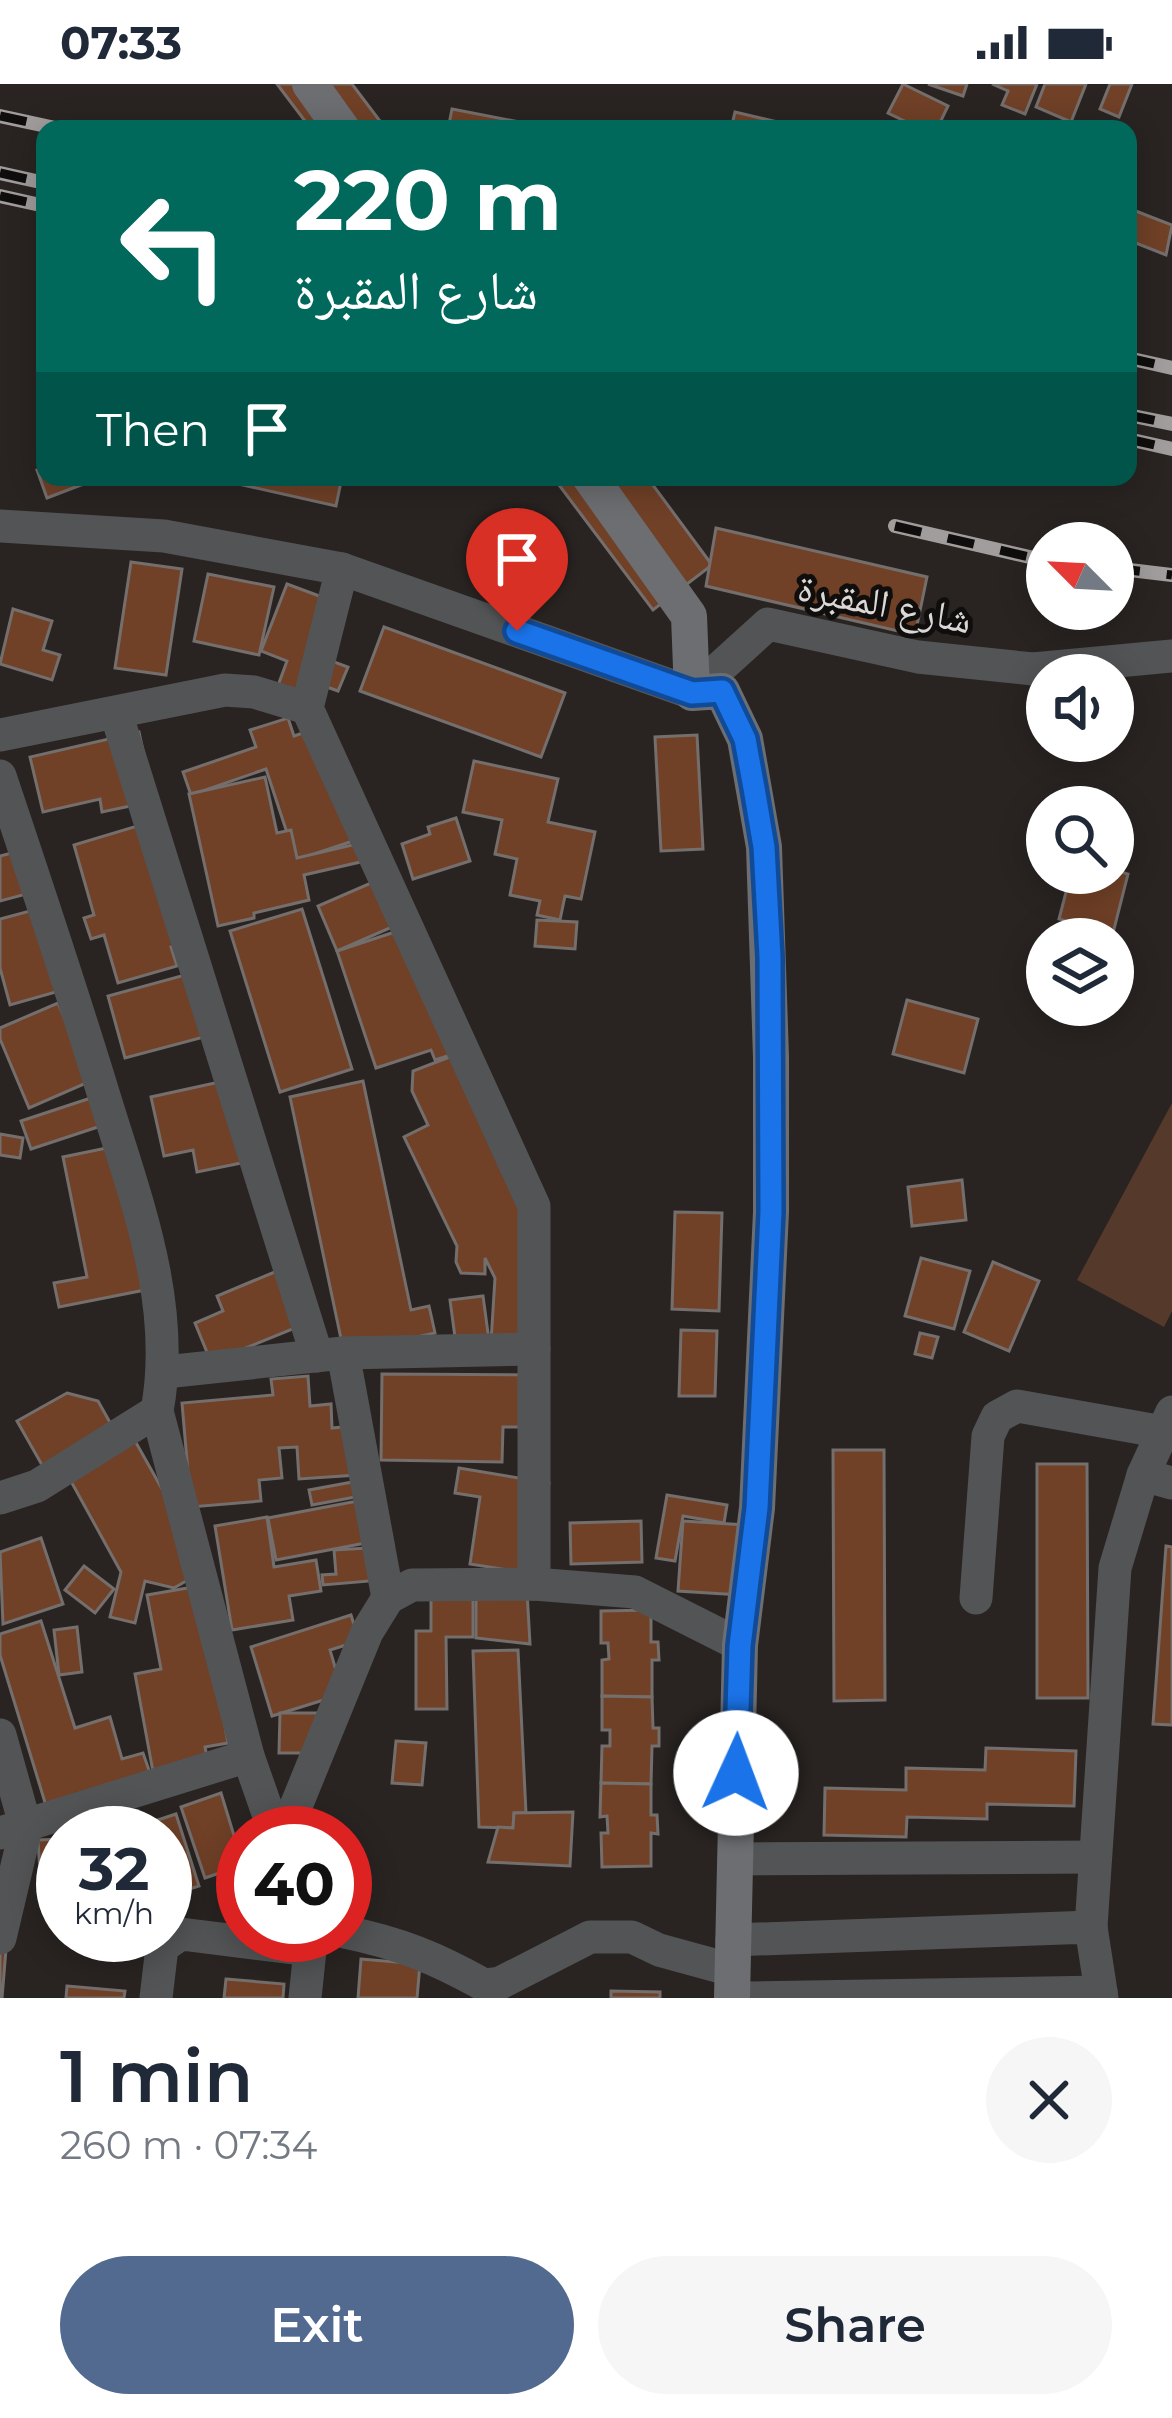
<!DOCTYPE html>
<meta charset="utf-8">
<style>
:root{--surface:#fff;--page:#f6f6f7;--text:#1f2937;--muted:#747a83;--accent:#526990}
body{margin:0;font-family:Montserrat,"Noto Naskh Arabic",sans-serif;background:var(--page);color:var(--text);height:100vh;display:flex;flex-direction:column;font-size:45px;white-space:nowrap}
*{box-sizing:border-box;margin:0}
p{font-size:39px;color:var(--muted)}
.icon{flex:none;width:66px;height:66px;fill:none;stroke:currentColor;stroke-width:2;stroke-linecap:round;stroke-linejoin:round}
.map{position:relative;height:1914px;overflow:hidden}
.drawer{display:flex;flex-direction:column;background:var(--surface);flex:1}
.drawer>*{flex:none}
.guide{position:absolute;left:36px;top:36px;width:1101px;height:366px;border-radius:24px;box-shadow:0 6px 30px #0003;background:#00695c;color:#fff;overflow:hidden}
.needle{width:78px;rotate:294deg}
.buttons{position:absolute;left:1026px;top:438px;display:grid;gap:24px}
.buttons a{display:grid;place-items:center;width:108px;height:108px;border-radius:50%;background:var(--surface);box-shadow:0 6px 30px #0003;font-size:60px}
.speed{position:absolute;left:36px;top:1722px;display:flex;gap:24px;font-size:60px;font-weight:700;text-align:center}
.speed>*{display:grid;place-content:center;width:156px;height:156px;border-radius:50%;background:var(--surface);box-shadow:0 6px 30px #0003;line-height:1}
.speed small{font-size:30px;font-weight:400}
.speed .limit{border:18px solid #d22;background:#fff;color:#111}
.pin{position:absolute;display:grid;place-items:center;width:102px;height:102px;color:#fff;margin:-123px -51px;border-radius:50% 50% 50% 0;rotate:-45deg;box-shadow:0 0 12px #0007}
.pin .icon{rotate:45deg}
.me{position:absolute;width:132px;margin:-66px;rotate:2deg;stroke-linejoin:round;filter:drop-shadow(0 0 9px #0008)}
.turn{display:flex;align-items:center;gap:42px;height:252px;padding:0 60px;font-size:54px}
.turn .icon{width:156px;height:156px;stroke-width:2.5}
.turn b{display:block;font-size:84px;line-height:102px}
.then{display:flex;align-items:center;height:114px;padding:0 60px;background:#0003;gap:24px;font-size:45px}
.round{display:grid;place-items:center;flex:none;width:126px;height:126px;border-radius:63px;background:var(--page)}
.head{display:flex;align-items:center;justify-content:space-between;height:204px;padding:0 60px}
h1{font-size:72px;font-weight:600;line-height:90px}
.action{display:flex;gap:24px;margin-top:auto;padding:24px 60px}
.action a{flex:1;height:138px;border-radius:72px;background:var(--accent);color:#fff;font-size:48px;font-weight:600;line-height:138px;text-align:center}
.action a+a{background:var(--page);color:var(--text)}
.status{display:flex;justify-content:space-between;align-items:center;height:84px;padding:0 60px;background:var(--surface);direction:ltr}
.status svg{height:33px;fill:currentColor}
.map>svg:first-child{display:block}
.green{fill:#55392b}
.building{fill:#704027;stroke:#746e6c;stroke-width:3}
.lines{fill:none;stroke-linecap:round;stroke-linejoin:round}
.street{stroke:#535456;stroke-width:33}
.secondary{stroke:#6c6e71;stroke-width:36}
.rail-casing{stroke:#a19d9c;stroke-width:14}
.rail{stroke:#100e0d;stroke-width:9;stroke-dasharray:27;stroke-linecap:butt}
.route-casing{stroke:#114b97;stroke-width:30}
.route{stroke:#1a73e8;stroke-width:21}
.labels{text-anchor:middle;stroke-width:10;stroke-linejoin:round;paint-order:stroke}
.street-label{font-size:39px;fill:#dad7d6;stroke:#100e0d}
</style>
<div class="status"><b>07:33</b><svg viewBox="0 0 49 12"><path d="M0 12V9h3v3zM5 12V6h3v6zM10 12V3h3v9zM15 12V0h3v12zM26 1h20v11H26zM47 4h2v5h-2z"/></svg></div>
<div class="map">
<svg width="1172" height="1914" viewBox="0 0 1172 1914">
<rect width="100%" height="100%" fill="#292422"/>
<path class="green" d="M1172,1019v208l-8,16 -87,-47z"/>
<g class="building">
<path d="M277,0h75l34,45h-75z"/>
<path d="M903,0l45,22 -11,23h-16l-33,-16z"/>
<path d="M928,0h39l-4,12z"/>
<path d="M992,0h45l-12,30 -23,-9 6,-14z"/>
<path d="M1045,0h41l-15,38 -35,-15z"/>
<path d="M1110,0h22l-13,33 -19,-8z"/>
<path d="M452,25l104,20h-108z"/>
<path d="M735,28l72,17h-76z"/>
<path d="M1128,124l44,17 -6,30 -38,-15z"/>
<path d="M45,382v11l49,3 -47,18 -10,-28z"/>
<path d="M207,393h135l-6,29z"/>
<path d="M553,393h94l65,88 -59,45z"/>
<path d="M716,444l211,49 -12,58 -209,-49z"/>
<path d="M131,478l51,7 -16,106 -51,-7z"/>
<path d="M208,490l66,13 -15,68 -65,-14z"/>
<path d="M287,500l51,19 -20,53 30,11 -10,24 -30,-11 -8,21 -24,-10 11,-30 -26,-10z"/>
<path d="M13,525l39,12 -9,29 17,5 -8,25 -52,-16z"/>
<path d="M384,543l181,66 -24,64 -181,-66z"/>
<path d="M288,634l6,18 29,-10 45,110 -72,24 -30,-91 -75,26 -8,-23 73,-25 -6,-17z"/>
<path d="M139,648l15,69 -52,11 -2,-13 -57,13 -13,-55z"/>
<path d="M697,651l6,114 -42,2 -6,-114z"/>
<path d="M474,677l84,18 -10,43 47,10 -14,67 -16,-3 -5,24 -23,-5 3,-14 -30,-6 7,-36 -22,-5 7,-34 -39,-8z"/>
<path d="M265,693l12,56 14,-3 6,28 68,-16 4,18 -65,15 5,25 -55,13v5l-36,8 -29,-132z"/>
<path d="M456,734l14,43 -57,18 -11,-35 28,-10 -2,-7z"/>
<path d="M147,739l35,121 -11,3 6,19 -59,17 -14,-48 -13,4 -7,-21 10,-3 -20,-70z"/>
<path d="M1113,742l11,3 -10,41 14,4 -15,59 -54,-14 12,-46h42z"/>
<path d="M23,766l11,42 -34,9v-45z"/>
<path d="M387,792l19,45 -69,30 -19,-45z"/>
<path d="M41,824l22,82 -53,15 -10,-37v-49z"/>
<path d="M302,825l50,160 -72,23 -50,-161z"/>
<path d="M537,836l40,2 -2,27 -40,-3z"/>
<path d="M416,841l41,128 -22,7 -4,-10 -55,18 -39,-117z"/>
<path d="M203,886l16,63 -94,25 -17,-62z"/>
<path d="M907,916l71,19 -14,54 -71,-19z"/>
<path d="M58,919l33,78 -62,27 -29,-69v-11z"/>
<path d="M460,969l87,180 -28,111 -28,-2 4,-64 -10,-20v16l-24,-1 -5,-11 1,-16 -53,-109 24,-12 -16,-34 1,-20z"/>
<path d="M233,995l18,82 -54,11 -4,-22 -29,6 -13,-59z"/>
<path d="M363,997l48,229 18,-4 6,27 -91,20 -54,-256z"/>
<path d="M100,1011l10,28 -79,26 -10,-28z"/>
<path d="M0,1050l23,4 -3,20 -20,-3z"/>
<path d="M126,1060l29,144 -96,19 -5,-24 33,-6 -24,-120z"/>
<path d="M962,1096l4,40 -54,6 -4,-39z"/>
<path d="M675,1128l47,1 -3,98 -47,-2z"/>
<path d="M921,1174l49,13 -16,58 -49,-13z"/>
<path d="M993,1178l46,19 -30,70 -45,-19z"/>
<path d="M277,1187l23,55 -89,36 -16,-39 28,-12 -6,-15z"/>
<path d="M483,1212l7,52 -33,4 -7,-52z"/>
<path d="M681,1246l36,1 -2,65h-36z"/>
<path d="M920,1249l18,4 -6,21 -17,-4z"/>
<path d="M382,1290l152,1 -1,52h-30l-1,35 -121,-2z"/>
<path d="M308,1292l2,30 21,-2 1,24 21,-2 4,49 -58,4 -2,-32 -18,1 3,30 -23,2 2,21 -70,6 -9,-104 91,-8 -2,-16z"/>
<path d="M67,1309l31,8 19,34 17,4 73,130 -33,19 -29,-7 -10,42 -25,-6 11,-45 -54,-98 -17,5 -33,-58z"/>
<path d="M833,1366h51l1,250 -51,1z"/>
<path d="M1037,1380h50l1,234h-51z"/>
<path d="M459,1384l90,15 -15,91 -64,-10 10,-67 -25,-4z"/>
<path d="M363,1396l3,15 -54,10 -3,-15z"/>
<path d="M667,1411l60,10 -3,18 -41,-7 -8,45 -19,-3z"/>
<path d="M368,1415l8,42 -100,19 -8,-42z"/>
<path d="M267,1433l7,50 42,-7 5,31 -32,5 4,24 -61,10 -17,-104z"/>
<path d="M641,1437l1,41 -71,2 -1,-41z"/>
<path d="M683,1437l78,5 -5,70 -78,-5z"/>
<path d="M41,1454l22,66 -60,20 -3,-72z"/>
<path d="M1166,1462l6,1v178l-19,-1z"/>
<path d="M368,1464l2,33 -47,4 -1,-10 14,-1 -2,-24z"/>
<path d="M84,1482l30,23 -19,24 -30,-23z"/>
<path d="M199,1502l29,157 -23,4 6,30 -55,11 -21,-114 26,-5 -14,-74z"/>
<path d="M476,1504l51,3 3,53 -54,-6z"/>
<path d="M431,1506h42v47h-27l1,72h-31v-78h15z"/>
<path d="M651,1526v32h7l1,18h-7v37l-50,-1v-36l7,-1 -1,-16h-7v-32z"/>
<path d="M351,1531l8,26 -29,9 13,44 -71,22 -21,-69z"/>
<path d="M41,1537l34,107 35,-11 12,42 21,-6 8,23 -104,33 -47,-154v-21z"/>
<path d="M77,1543l5,45 -23,3 -5,-45z"/>
<path d="M518,1566l8,163h-12l-1,15 -34,-1 -6,-176z"/>
<path d="M602,1612l50,1 1,31h6v18h-7l-1,38 -50,-1 1,-37h8v-16h-8z"/>
<path d="M280,1629h46v40h-47z"/>
<path d="M396,1657l30,2 -4,42 -30,-2z"/>
<path d="M986,1664l90,3 -2,55 -87,-2v15l-80,-2 -1,20 -82,-2 1,-47 81,2v-22l79,2z"/>
<path d="M601,1699l50,1v31h6l1,19 -7,-1v33l-49,1 -1,-34h7l-1,-17 -7,1z"/>
<path d="M221,1709l22,72 -38,13 -24,-71z"/>
<path d="M573,1728l-3,54 -82,-4 10,-35 15,1 1,-15z"/>
<path d="M176,1730l23,72 -34,11v-64h-47z"/>
<path d="M63,1755v48l-22,2 -3,-49z"/>
<path d="M0,1790l12,1 -10,123h-2z"/>
<path d="M361,1875l59,5 -3,34h-59z"/>
<path d="M226,1895l58,5 -1,14h-59z"/>
<path d="M67,1902l58,5 -1,7h-58z"/>
<path d="M611,1907l49,1v6h-49z"/>
</g>
<g class="lines">
<g class="street">
<path d="M0,442l164,10 178,33 350,124 76,-69 150,33 115,12 139,-13"/>
<path d="M342,485l-35,139 227,498v378"/>
<path d="M116,629l201,643"/>
<path d="M0,651l225,-45 29,2 53,16"/>
<path d="M0,692c36,107 72,215 105,323 31,101 72,205 52,312l91,345 27,77"/>
<path d="M343,1269l45,245"/>
<path d="M165,1288l178,-19 191,-4"/>
<path d="M1143,1391l29,8"/>
<path d="M0,1414l37,-12 120,-75"/>
<path d="M976,1514l12,-162 9,-19 20,-11 146,26"/>
<path d="M0,1651l26,93 -26,110"/>
<path d="M0,1749l248,-77"/>
<path d="M285,1749l82,-201 21,-34 24,-13 122,-1 101,8 105,53"/>
<path d="M734,1775l361,-2"/>
<path d="M1091,1843l24,-359 28,-93 29,-63"/>
<path d="M345,1848c54,11 91,26 139,53l16,-2 90,-46h42l27,13 73,20"/>
<path d="M732,1856l359,-13 11,71"/>
<path d="M156,1914l6,-51 19,-13 129,16"/>
<path d="M305,1914l5,-48 -5,-15"/>
<path d="M750,1914l351,-6"/>
</g>
<g class="secondary">
<path d="M310,0l32,45"/>
<path d="M590,393l99,139 3,77 30,-2 23,48 19,108 7,210v155l-14,296 -17,137 -8,353"/>
</g>
<defs>
<g id="rail">
<path d="M0,32l60,13"/>
<path d="M0,89l45,10"/>
<path d="M0,112l45,10"/>
<path d="M1128,274l44,10"/>
<path d="M1128,331l44,9"/>
<path d="M1128,355l44,10"/>
<path d="M895,442l152,35"/>
<path d="M1113,484l59,7"/>
</g>
</defs>
<use href="#rail" class="rail-casing"/>
<use href="#rail" class="rail"/>
</g>
<g class="lines">
<defs>
<path id="route" d="M517,547l175,62 30,-2 23,48 9,49 10,59 6,110 1,255 -14,296 -17,138 -4,127"/>
</defs>
<use href="#route" class="route-casing"/>
<use href="#route" class="route"/>
</g>
<g class="labels">
<g class="street-label">
<text transform="translate(885 519) rotate(11)" y="14">شارع المقبرة</text>
</g>
</g>
</svg>
<div class="buttons">
<a><svg class="needle" viewBox="-14 -14 28 28"><path d="M0-13l5 13h-10z" fill="#e53935"/><path d="M0 13l5-13h-10z" fill="#747a83"/></svg></a>
<a><svg class="icon" aria-label="sound" viewBox="0 0 24 24"><path d="M4 9h4l5-4v14l-5-4H4zM17 9q2 3 0 6"/></svg></a>
<a><svg class="icon" aria-label="search" viewBox="0 0 24 24"><circle cx="10" cy="10" r="6"/><path d="M15 15l6 6"/></svg></a>
<a><svg class="icon" aria-label="layers" viewBox="0 0 24 24"><path d="M12 4l9 5-9 5-9-5zM3 14l9 5 9-5"/></svg></a>
</div>
<div class="speed"><div>32<small>km/h</small></div><div class="limit">40</div></div>
<div class="pin" style="left:517px;top:547px;background:#d93025"><svg class="icon" aria-label="arrive" viewBox="0 0 24 24"><path d="M6 21V4h12l-3 4 3 4H6"/></svg></div>
<svg class="me" style="left:736px;top:1689px" viewBox="-20 -20 40 40"><circle r="19" fill="#fff"/><path d="M0-13L10 11 0 6-10 11z" fill="#1a73e8"/></svg>
<div class="guide">
<div class="turn"><svg class="icon" aria-label="left" viewBox="0 0 24 24"><path d="M17 20v-9H6M10 6l-5 5 5 5"/></svg><div><b>220 m</b>شارع المقبرة</div></div>
<div class="then">Then<svg class="icon" aria-label="arrive" viewBox="0 0 24 24"><path d="M6 21V4h12l-3 4 3 4H6"/></svg></div>
</div>
</div>
<section class="drawer">
<div class="head"><div><h1>1 min</h1><p>260 m · 07:34</p></div><a class="round"><svg class="icon" aria-label="close" viewBox="0 0 24 24"><path d="M6 6l12 12M18 6L6 18"/></svg></a></div>
<div class="action"><a>Exit</a><a>Share</a></div>
</section>
